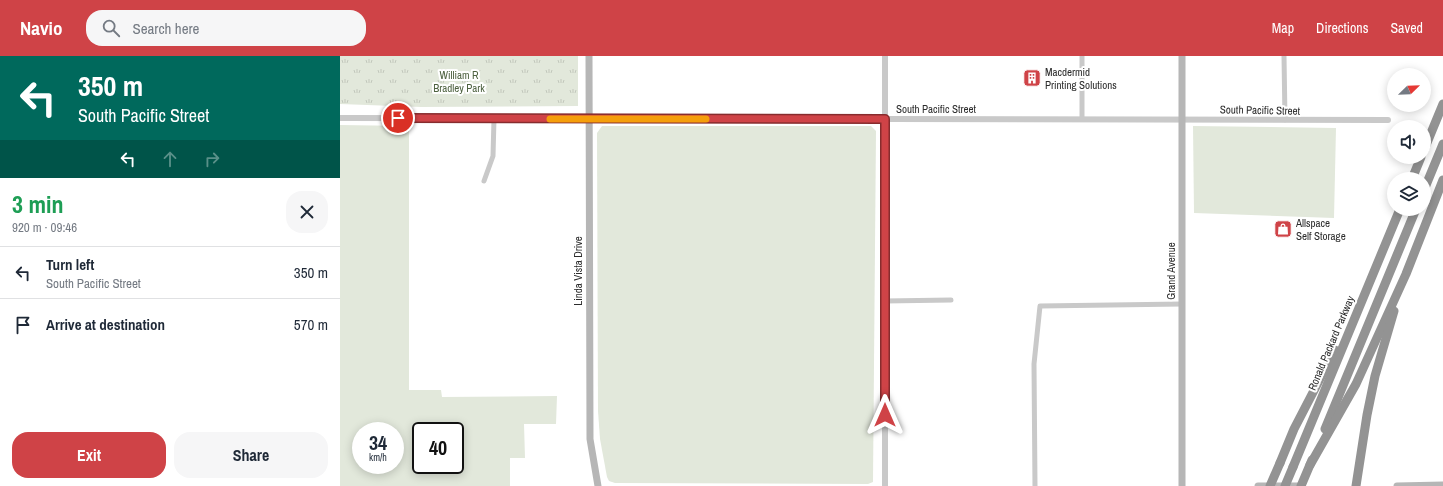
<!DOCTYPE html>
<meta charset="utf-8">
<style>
:root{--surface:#fff;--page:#f6f6f7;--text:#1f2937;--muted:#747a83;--line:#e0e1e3;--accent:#cf4347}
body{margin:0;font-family:"Archivo Narrow",sans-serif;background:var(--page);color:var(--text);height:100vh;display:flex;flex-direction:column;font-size:15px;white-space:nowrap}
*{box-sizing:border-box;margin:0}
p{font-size:13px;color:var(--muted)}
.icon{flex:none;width:22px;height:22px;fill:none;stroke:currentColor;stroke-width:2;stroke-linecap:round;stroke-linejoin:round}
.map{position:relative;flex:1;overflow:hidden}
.details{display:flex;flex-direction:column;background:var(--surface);width:340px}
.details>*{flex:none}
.guide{background:#00695c;color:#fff;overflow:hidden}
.needle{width:26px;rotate:67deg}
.controls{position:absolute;left:1047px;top:12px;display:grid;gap:8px}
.controls a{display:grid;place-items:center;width:44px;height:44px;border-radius:50%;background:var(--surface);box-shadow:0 2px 10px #0003;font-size:20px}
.speed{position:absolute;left:12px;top:366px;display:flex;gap:8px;font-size:20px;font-weight:700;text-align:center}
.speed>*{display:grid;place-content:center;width:52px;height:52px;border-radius:50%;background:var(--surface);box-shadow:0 2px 10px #0003;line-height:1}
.speed small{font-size:10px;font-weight:400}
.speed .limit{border:2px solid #111;border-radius:6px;background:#fff;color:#111}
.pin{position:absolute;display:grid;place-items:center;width:34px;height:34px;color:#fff;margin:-17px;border:2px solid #fff;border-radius:50%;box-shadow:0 1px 4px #0007}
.me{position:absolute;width:44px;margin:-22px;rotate:0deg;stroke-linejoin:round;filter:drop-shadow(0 0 3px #0008)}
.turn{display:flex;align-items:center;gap:14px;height:84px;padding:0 12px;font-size:18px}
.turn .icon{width:52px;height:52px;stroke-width:2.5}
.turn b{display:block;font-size:28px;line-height:34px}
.lanes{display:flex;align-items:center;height:38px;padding:0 12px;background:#0003;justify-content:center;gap:20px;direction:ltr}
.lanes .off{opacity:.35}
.round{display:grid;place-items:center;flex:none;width:42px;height:42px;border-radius:16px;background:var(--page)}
.head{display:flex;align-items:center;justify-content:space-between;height:68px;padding:0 12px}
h1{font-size:24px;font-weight:700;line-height:30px;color:#1e9e55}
.cta{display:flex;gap:8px;margin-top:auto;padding:8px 12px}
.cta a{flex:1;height:46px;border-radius:16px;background:var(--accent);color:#fff;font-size:16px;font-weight:700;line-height:46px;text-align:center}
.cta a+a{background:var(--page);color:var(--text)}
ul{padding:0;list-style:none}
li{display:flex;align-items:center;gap:12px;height:52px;padding:0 12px;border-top:1px solid var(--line)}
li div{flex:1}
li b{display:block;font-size:15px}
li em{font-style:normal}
header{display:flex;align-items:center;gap:24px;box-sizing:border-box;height:56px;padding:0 20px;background:var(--accent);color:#fff}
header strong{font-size:19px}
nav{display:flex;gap:22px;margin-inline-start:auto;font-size:14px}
.search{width:280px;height:36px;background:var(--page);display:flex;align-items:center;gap:10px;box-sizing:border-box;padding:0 14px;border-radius:16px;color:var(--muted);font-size:15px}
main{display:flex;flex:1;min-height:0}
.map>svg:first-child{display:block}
.grass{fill:#e2e8db;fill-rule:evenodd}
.park{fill:url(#park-tufts)}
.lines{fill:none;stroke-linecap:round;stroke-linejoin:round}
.minor{stroke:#c9c9c9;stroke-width:5}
.tertiary{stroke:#c9c9c9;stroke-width:6}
.secondary{stroke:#b6b6b6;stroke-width:7}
.motorway{stroke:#939393;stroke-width:9}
.motorway-bridge{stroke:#939393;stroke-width:9}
.route-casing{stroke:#872c2e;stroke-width:10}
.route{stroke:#cf4347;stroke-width:7}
.slow{stroke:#f59e0b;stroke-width:7}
.labels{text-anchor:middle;stroke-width:4;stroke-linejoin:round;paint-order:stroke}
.poi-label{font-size:11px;fill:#2c2c2c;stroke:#fff;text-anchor:start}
.park-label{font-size:11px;fill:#4e6240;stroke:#fff}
.street-label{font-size:11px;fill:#2c2c2c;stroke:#fff}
</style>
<header>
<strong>Navio</strong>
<div class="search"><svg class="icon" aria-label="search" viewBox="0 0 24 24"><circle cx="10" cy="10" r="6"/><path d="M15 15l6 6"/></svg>Search here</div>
<nav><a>Map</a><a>Directions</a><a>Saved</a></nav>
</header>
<main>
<section class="details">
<div class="guide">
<div class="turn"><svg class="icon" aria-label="left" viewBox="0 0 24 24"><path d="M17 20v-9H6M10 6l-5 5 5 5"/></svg><div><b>350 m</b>South Pacific Street</div></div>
<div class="lanes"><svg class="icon" aria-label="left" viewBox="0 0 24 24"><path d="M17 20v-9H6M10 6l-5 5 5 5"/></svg><svg class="icon off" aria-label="ahead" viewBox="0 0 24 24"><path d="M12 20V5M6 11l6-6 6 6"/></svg><svg class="icon off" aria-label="right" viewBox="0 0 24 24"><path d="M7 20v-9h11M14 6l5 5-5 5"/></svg></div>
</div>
<div class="head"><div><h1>3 min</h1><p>920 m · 09:46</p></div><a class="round"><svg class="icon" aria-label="close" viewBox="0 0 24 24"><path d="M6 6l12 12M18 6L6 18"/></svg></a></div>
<ul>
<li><svg class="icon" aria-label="left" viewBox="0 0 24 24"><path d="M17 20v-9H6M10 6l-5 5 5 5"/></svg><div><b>Turn left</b><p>South Pacific Street</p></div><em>350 m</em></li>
<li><svg class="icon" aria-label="arrive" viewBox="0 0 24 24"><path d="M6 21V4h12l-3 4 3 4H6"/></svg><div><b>Arrive at destination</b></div><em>570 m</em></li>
</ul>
<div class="cta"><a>Exit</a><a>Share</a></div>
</section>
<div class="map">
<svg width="1103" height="430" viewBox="0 0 1103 430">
<defs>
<pattern id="park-tufts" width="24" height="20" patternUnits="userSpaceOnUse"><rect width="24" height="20" fill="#e2e8db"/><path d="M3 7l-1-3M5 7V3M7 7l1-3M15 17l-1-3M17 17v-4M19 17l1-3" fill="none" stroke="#c2c7bc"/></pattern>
</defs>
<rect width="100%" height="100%" fill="#fff"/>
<g class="grass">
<path d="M0,69l69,1v264h32l1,7 115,-1 -1,28h-32l1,34h-15v28h-170zM21,375h34v34h-34zM81,375h34v34h-34z"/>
<path d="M262,70h269l5,5 -3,351 -5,2 -253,-1 -6,-2 -2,-4 -7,-38 -2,-28 -1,-278z"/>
<path d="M853,70l143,2 -2,90 -140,-5z"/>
</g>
<path class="park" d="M0,0h238v50l-157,1 -81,-3z"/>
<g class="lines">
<g class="minor">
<path d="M944,0l1,64"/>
<path d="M742,63v-63"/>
<path d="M144,125l9,-25 1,-37"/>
<path d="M545,245l66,-1"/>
<path d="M695,430l-1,-122 6,-58 142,-2"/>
</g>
<g class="tertiary">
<path d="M0,62l1048,2"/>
<path d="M545,430v-430"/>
</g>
<g class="secondary">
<path d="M249,0l1,383 8,47"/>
<path d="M842,430v-430"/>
<path d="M918,430h42"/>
<path d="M1057,430l46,-1"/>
</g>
<g class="motorway">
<path d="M1084,94l19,-46"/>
<path d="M1072,123l9,-22"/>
<path d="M1084,134l19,-46"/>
<path d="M985,373l91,-220"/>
<path d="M940,407l14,-34 41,-79"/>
<path d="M970,409l46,-81 50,-110 37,-94"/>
<path d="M953,411l107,-258"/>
<path d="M961,430l11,-26"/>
<path d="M1016,430l11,-71 8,-39 19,-65"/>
</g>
<g class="motorway-bridge">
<path d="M930,430l10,-23"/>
<path d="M945,430l8,-19"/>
</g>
</g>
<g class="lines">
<defs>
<path id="route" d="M58,62l487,1v296"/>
</defs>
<use href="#route" class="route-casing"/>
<use href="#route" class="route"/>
<path class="slow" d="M210,63h156"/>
</g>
<defs>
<symbol id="building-square" viewBox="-11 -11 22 22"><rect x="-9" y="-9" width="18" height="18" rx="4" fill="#cf4347" stroke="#fff"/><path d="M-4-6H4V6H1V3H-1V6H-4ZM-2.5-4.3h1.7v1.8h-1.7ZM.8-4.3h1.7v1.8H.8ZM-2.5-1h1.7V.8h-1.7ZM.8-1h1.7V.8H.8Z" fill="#fff"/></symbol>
<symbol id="shop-square" viewBox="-11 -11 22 22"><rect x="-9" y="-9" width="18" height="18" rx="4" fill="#cf4347" stroke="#fff"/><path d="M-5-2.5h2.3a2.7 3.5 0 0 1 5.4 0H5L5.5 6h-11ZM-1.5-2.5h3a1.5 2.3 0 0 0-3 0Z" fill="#fff"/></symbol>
</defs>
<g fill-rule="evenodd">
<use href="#building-square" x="682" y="12" width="20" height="20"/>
<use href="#shop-square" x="933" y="163" width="20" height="20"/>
</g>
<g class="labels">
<g class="poi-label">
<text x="705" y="20">Macdermid<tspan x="705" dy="13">Printing Solutions</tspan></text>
<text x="956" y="171">Allspace<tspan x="956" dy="13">Self Storage</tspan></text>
</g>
<g class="park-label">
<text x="119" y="23">William R<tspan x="119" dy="13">Bradley Park</tspan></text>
</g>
<g class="street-label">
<text x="596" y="57">South Pacific Street</text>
<text transform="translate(920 54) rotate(1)" y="4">South Pacific Street</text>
<text transform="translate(238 215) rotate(-90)" y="4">Linda Vista Drive</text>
<text transform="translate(831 215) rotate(-90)" y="4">Grand Avenue</text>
<text transform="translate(991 287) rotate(-67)" y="4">Ronald Packard Parkway</text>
</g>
</g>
</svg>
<div class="controls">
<a><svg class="needle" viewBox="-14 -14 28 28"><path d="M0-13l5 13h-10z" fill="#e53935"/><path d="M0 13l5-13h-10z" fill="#747a83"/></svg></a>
<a><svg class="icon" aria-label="sound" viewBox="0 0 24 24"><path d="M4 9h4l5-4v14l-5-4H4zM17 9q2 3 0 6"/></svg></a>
<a><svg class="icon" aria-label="layers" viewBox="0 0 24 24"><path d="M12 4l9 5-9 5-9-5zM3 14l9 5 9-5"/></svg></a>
</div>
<div class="speed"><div>34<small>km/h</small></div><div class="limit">40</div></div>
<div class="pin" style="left:58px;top:62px;background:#d93025"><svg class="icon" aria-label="arrive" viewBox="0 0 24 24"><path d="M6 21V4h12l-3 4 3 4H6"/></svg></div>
<svg class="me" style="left:545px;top:359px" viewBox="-20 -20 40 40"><path d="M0-17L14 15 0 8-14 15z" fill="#cf4347" stroke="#fff" stroke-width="4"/></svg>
</div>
</main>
